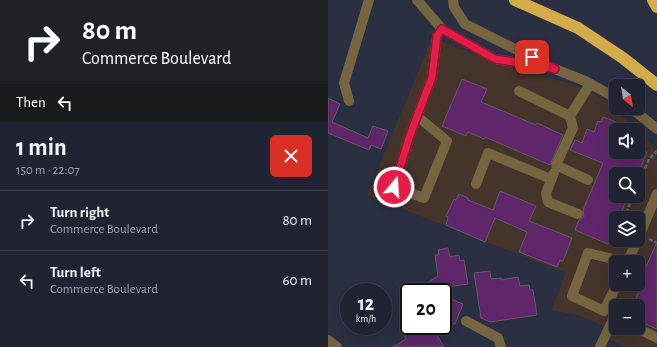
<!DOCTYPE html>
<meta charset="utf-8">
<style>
:root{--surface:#202332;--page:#2d2f3e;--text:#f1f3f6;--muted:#a2a4ac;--line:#3d404d}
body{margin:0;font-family:"Alegreya Sans",sans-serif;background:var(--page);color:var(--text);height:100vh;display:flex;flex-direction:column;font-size:15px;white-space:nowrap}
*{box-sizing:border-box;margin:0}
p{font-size:13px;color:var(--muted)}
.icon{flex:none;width:22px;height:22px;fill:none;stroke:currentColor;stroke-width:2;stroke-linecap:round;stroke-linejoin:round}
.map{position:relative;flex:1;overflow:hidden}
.details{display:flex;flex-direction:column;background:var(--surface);width:328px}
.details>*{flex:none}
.guide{background:#202124;color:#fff;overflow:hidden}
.needle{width:26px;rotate:150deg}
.fabs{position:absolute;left:281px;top:79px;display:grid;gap:8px}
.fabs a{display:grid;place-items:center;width:36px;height:36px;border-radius:6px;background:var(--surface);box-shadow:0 4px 16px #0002,0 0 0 1px var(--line);font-size:20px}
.speed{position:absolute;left:12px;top:283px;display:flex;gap:8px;font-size:20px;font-weight:700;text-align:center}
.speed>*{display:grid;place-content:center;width:52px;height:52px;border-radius:50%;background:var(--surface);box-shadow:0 4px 16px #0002,0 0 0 1px var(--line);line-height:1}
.speed small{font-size:10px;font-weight:400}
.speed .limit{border:2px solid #111;border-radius:6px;background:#fff;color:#111}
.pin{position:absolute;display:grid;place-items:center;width:34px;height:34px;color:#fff;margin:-17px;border-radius:8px;box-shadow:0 2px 6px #0006}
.me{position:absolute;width:44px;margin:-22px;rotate:18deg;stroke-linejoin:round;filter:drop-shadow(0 0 3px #0008)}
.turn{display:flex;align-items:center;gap:14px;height:84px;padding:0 16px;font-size:18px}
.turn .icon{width:52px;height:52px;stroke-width:2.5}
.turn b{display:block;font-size:28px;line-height:34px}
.then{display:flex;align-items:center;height:38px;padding:0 16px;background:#0003;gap:8px;font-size:15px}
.round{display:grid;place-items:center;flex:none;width:42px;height:42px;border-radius:6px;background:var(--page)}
.headline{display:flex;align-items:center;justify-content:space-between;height:68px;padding:0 16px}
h1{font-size:24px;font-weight:700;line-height:30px}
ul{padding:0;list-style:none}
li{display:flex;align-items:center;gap:12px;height:60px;padding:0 16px;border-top:1px solid var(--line)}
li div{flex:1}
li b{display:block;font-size:15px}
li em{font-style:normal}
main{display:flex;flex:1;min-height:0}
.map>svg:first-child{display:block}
.commercial{fill:#443429;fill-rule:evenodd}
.building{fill:#5f276a;stroke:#67586a}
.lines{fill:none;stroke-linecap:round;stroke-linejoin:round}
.path{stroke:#636879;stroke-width:2.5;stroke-dasharray:4 2;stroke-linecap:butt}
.minor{stroke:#756541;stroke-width:10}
.highway{stroke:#d3ac4a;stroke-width:12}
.route-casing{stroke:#92132f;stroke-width:10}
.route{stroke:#e11d48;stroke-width:7}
</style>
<main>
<section class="details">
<div class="guide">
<div class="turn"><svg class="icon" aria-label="right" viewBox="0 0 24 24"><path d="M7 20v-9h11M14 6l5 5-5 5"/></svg><div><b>80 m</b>Commerce Boulevard</div></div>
<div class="then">Then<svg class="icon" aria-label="left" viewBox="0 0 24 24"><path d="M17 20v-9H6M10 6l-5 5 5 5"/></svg></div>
</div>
<div class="headline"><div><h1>1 min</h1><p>150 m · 22:07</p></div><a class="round" style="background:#d93025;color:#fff"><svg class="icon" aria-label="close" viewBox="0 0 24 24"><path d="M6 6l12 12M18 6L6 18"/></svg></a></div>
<ul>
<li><svg class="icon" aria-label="right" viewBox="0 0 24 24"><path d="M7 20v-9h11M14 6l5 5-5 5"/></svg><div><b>Turn right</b><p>Commerce Boulevard</p></div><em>80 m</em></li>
<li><svg class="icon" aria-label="left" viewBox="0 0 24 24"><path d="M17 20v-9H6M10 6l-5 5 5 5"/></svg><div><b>Turn left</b><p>Commerce Boulevard</p></div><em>60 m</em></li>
</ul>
</section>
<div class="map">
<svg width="329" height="347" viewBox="0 0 329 347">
<rect width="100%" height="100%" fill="#2a2f42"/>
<path class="commercial" d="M104,38l67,26 73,20 34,16 30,30h-20v22h22v-20l19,18v197h-31l-16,-7 -7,-14 -25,-11 -27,-5 15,-37 -199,-78zM288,174h22v22h-22zM288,218h22v22h-22zM288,262h22v22h-22zM288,306h22v22h-22z"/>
<g class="building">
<path d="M134,79l25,10 -6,13 55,23 1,-2 26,12 -13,30 -65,-28 -1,2 -16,-7 -2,4 -24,-10z"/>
<path d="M0,98l12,6 -8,18 36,16 5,-12 15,5 -7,18 -10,-4 -2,5 -41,-17z"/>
<path d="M275,117l11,4 3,5 -6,14 5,2v10h31l-9,22h-22v22h12l-9,22h-3v7l-8,19 -33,-14 4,-10 5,-3 -1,-7 20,-47 -33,-13 5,-10 7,3 5,-14 7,3 4,-11 3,1z"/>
<path d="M172,191l36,15 -7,15 43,17 -9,23 -3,-1 -3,7 -38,-15 8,-20 -32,-14 -10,24 -39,-17 2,-8 -2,-1 8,-17 2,1 3,-6 9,4v2l25,10z"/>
<path d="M329,242v87l-19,-8v-15h-5l7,-18 -3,-1z"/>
<path d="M120,248l2,9 9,-2 1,6 4,-1 4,24 -56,8 26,-16 -3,-21h4l-1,-5z"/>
<path d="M162,271l1,8 10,-1v2l17,-3 2,9 9,-1 1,5h3l4,25 -47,7 -9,-4 -7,-45z"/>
<path d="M115,296l20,8 -8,20 -12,-4z"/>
<path d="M82,326h21l13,21h-51l13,-8 -4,-8z"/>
</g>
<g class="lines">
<g class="path">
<path d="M310,185l11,-26 8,-8"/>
<path d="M296,218l9,-22"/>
<path d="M321,239l8,4"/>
</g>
<g class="minor">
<path d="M89,0l25,29 53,30 50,8"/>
<path d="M125,0l1,7 11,17 90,45 30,12 31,17"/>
<path d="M191,91l51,25 20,-32"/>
<path d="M21,101l-5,-18 25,-83"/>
<path d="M303,108l26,21"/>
<path d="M89,116l30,25 -23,57 -30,-11 16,-52 22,-58 5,-41 5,-7"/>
<path d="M242,116l3,12 -17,37 32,15"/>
<path d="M226,173l-8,20 2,9 30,12"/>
<path d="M148,184l12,-31 63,26"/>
<path d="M310,239l19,-45"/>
<path d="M299,262l11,-22"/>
<path d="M289,284l-13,27 -32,-15 16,-43 37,9"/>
<path d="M138,321l32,17 3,9"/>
<path d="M309,328l20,10"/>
<path d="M0,340l9,7"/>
<path d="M272,347l14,-30"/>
</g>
<g class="highway">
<path d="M187,0l63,28 45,30 34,27"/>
<path d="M325,0l4,7"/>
</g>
</g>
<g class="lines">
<defs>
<path id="route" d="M66,187l16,-52 22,-58 5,-41 5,-7 53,30 60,10 -23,-12"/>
</defs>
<use href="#route" class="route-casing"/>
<use href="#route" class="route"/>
</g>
</svg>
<div class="fabs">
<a><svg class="needle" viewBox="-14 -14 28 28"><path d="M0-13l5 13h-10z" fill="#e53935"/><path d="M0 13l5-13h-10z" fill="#a2a4ac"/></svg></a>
<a><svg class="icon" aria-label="sound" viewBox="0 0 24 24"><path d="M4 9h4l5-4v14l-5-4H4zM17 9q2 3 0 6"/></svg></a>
<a><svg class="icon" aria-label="search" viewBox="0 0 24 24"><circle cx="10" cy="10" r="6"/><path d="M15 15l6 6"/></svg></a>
<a><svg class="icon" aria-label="layers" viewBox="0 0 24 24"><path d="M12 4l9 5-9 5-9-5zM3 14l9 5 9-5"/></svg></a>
<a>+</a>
<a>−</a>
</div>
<div class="speed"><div>12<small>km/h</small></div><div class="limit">20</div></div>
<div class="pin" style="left:204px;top:57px;background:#d93025"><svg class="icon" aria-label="arrive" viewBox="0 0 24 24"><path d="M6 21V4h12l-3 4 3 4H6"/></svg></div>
<svg class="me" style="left:66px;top:187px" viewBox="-20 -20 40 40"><circle r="17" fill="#e11d48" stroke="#fff" stroke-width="3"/><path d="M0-11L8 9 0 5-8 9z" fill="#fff"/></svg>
</div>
</main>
